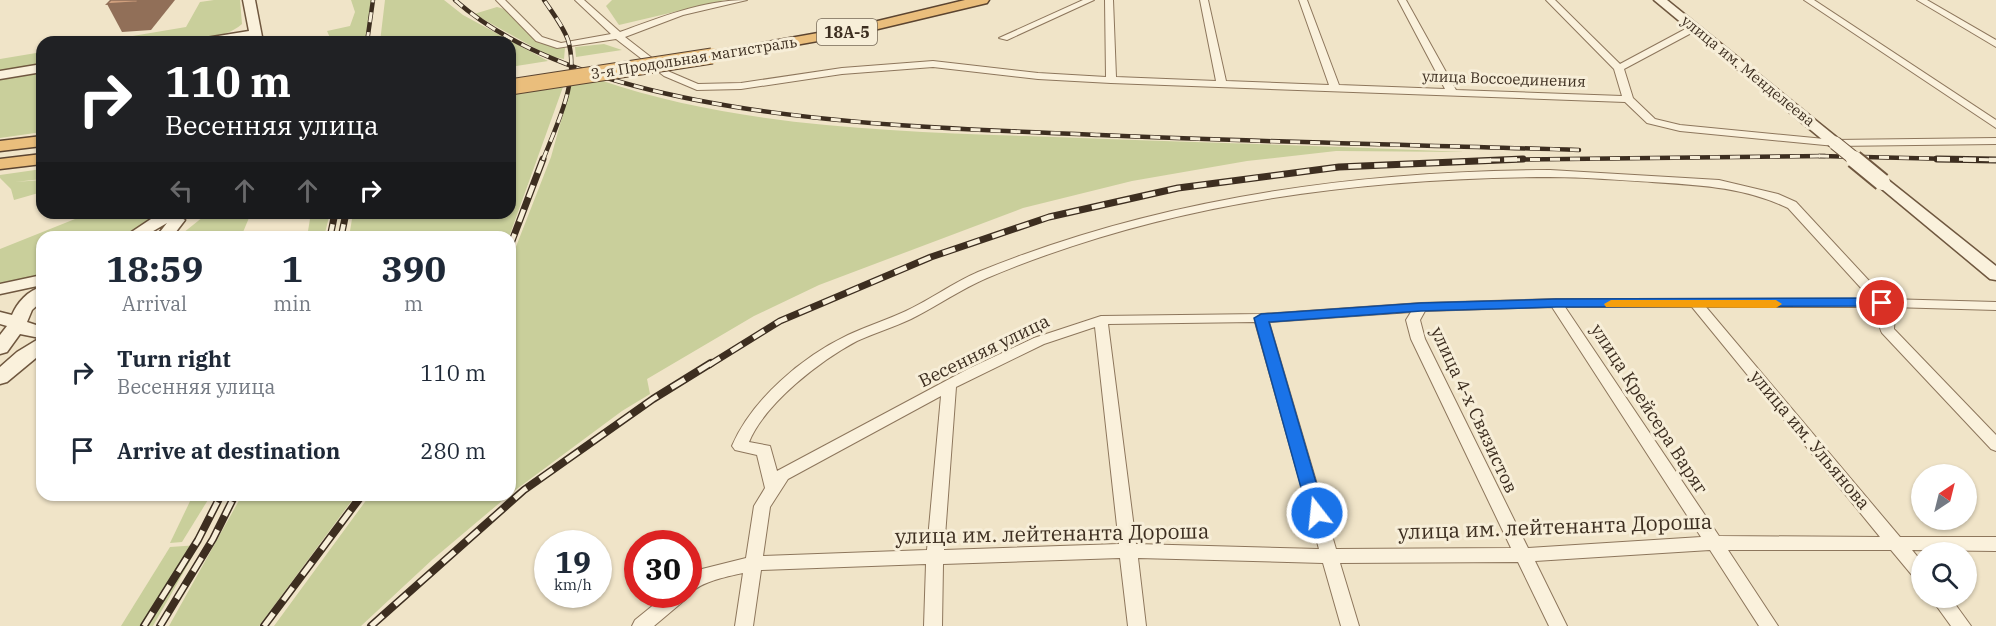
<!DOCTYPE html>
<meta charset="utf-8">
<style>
:root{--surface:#fff;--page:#f2f2f3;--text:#1f2937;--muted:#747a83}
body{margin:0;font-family:"IBM Plex Serif",serif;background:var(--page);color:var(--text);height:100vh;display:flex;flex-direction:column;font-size:22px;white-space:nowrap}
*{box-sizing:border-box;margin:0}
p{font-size:20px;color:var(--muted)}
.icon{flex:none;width:33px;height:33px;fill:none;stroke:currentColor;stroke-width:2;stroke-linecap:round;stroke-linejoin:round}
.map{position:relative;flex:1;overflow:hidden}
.panel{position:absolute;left:36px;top:231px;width:480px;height:270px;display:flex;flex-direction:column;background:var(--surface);border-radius:18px;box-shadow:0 2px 4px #0004}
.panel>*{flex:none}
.top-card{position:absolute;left:36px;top:36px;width:480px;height:183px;border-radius:18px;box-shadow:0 2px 4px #0004;background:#202124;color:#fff;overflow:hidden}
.needle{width:39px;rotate:35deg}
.controls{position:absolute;left:1911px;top:464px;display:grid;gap:12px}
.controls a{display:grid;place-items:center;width:66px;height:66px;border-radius:50%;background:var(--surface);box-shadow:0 2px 4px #0004;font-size:30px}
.speed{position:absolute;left:534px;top:530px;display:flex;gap:12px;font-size:30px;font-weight:700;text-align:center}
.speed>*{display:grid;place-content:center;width:78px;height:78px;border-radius:50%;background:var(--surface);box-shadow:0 2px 4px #0004;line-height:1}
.speed small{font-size:15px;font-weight:400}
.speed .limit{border:9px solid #d22;background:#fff;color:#111}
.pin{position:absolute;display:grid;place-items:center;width:51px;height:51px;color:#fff;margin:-26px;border:3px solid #fff;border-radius:50%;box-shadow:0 2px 6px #0007}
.me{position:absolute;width:66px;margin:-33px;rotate:344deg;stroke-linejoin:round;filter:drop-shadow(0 0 4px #0008)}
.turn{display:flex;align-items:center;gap:21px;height:126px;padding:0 30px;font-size:27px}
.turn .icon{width:78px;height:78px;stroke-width:2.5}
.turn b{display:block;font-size:42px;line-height:51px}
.lanes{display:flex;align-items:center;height:57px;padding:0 30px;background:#0003;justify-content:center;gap:30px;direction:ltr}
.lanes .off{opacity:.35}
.eta{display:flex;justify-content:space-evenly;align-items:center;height:102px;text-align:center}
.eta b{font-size:36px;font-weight:700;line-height:42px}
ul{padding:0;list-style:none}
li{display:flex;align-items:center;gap:18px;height:78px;padding:0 30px}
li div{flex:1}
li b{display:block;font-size:22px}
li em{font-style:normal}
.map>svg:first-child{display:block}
.green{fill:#c9cf9b}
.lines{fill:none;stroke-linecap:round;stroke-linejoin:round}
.minor-casing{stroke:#8d765c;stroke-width:2}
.secondary-casing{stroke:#6f573f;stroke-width:3}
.trunk-casing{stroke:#5b4430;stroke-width:3}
.minor{fill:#faf1dc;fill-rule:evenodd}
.secondary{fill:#faf1dc;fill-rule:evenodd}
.trunk{fill:#eabe7c;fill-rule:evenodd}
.rail-far2-casing{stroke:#3d2e20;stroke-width:4.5}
.rail-far1-casing{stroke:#3d2e20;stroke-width:7}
.rail-casing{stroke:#3d2e20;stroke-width:8}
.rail-far2{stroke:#f7eed8;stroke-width:3;stroke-dasharray:10;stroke-linecap:butt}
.rail-far1{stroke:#f7eed8;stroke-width:4.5;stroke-dasharray:13;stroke-linecap:butt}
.rail{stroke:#f7eed8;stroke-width:5;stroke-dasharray:16;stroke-linecap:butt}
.secondary-bridge-far1-casing{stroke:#6f573f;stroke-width:15;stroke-linecap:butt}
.secondary-bridge-casing{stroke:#6f573f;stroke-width:20;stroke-linecap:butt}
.trunk-bridge-casing{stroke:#5b4430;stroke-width:17;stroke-linecap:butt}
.secondary-bridge-far1{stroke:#faf1dc;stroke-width:13}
.secondary-bridge{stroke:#faf1dc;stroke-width:16}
.trunk-bridge{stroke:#eabe7c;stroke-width:15}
.shaded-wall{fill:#916f58}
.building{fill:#cf9f7d;stroke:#916f58;stroke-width:1.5}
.route{fill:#1a73e8;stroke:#114b97;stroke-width:1.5}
.slow{fill:#f59e0b}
.labels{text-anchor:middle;stroke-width:6;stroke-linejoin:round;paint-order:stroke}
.far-street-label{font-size:15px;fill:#3d2e20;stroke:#f7eed8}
.shield{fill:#f7eed8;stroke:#756857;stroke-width:1.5}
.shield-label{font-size:16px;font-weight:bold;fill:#3d2e20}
.street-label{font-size:18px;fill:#3d2e20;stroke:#f7eed8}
.near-street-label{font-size:21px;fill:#3d2e20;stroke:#f7eed8}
</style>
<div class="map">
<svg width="1996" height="626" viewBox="0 0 1996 626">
<rect width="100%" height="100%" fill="#f0e4c8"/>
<g class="green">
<path d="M214,0h26l2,24c-32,27 -104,18 -145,18l89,-15 14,-25z"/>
<path d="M351,0h22l-5,42h-36l-5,-11 23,-5 5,-14z"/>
<path d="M385,0h59l19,15 85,46 -38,6v-25h-130z"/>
<path d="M612,0h113l-106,25 -13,-19z"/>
<path d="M497,7l7,2 35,34 26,5 -1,11 -15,-3 -75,-42z"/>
<path d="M604,44l18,6 -46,7 -1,-10z"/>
<path d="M42,52v12l-42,7v-12z"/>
<path d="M42,73v59l-42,6v-58z"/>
<path d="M600,80c134,46 285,51 426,56 146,6 293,9 440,16l-130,-1 -89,10 -115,20 -109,27 -204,77 -65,31 -107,63 3,15 -28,17 -112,83v-232l41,-105 20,-72z"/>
<path d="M563,87l-54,150h-160l4,-24h157v-118z"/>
<path d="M42,169v10l-27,3 27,-2v12l-28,8 -3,-11 -11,-11v-3z"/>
<path d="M90,213h73l-40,24h-81v40l-42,9v-37z"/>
<path d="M208,213h43l-10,24h-63z"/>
<path d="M311,213h19l-6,24h-17z"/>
<path d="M193,495h18l-29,47 -12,1z"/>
<path d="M242,495h114l-97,131h-90z"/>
<path d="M370,495h139l-76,64 -72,67h-87z"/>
<path d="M199,545l-46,81h-32l49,-79z"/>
</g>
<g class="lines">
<defs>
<g id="minor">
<path d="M496,0h9l37,37 19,6 50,-9 -36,-34h9l36,32c41,-15 83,-32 127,-32l-64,15 -58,22 45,35 28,12 43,-1 101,-15 91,-7 105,12 68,4 -1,-77h8l3,77 100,4 -16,-81h8l18,81 103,4 -30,-85h8l32,85 106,4 -47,-89h8l50,90 166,6 -8,-27 -68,-69h9l65,64 71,-38h6v4l-73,39 9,29 22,21 25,6 155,15 161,-2v6l-161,2 -155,-15 -33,-8 -22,-21 -514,-19 -73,-4 -105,-12 -91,7 -101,15 -44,1 -33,-14 -48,-37 -59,9 -21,-7z"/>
<path d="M1083,0h11l-87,40 -8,-2z"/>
<path d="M1804,0h10l182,120v8z"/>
<path d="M1917,0h10l69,40v7z"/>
<path d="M1550,170l169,10 59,14 18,8 90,97 110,3v8l-105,-3 4,7 -1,15 102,106v16l-5,-2 -109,-116c-5,-8 0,-17 -4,-26h-172l194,230h96v14l-84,-1 10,12v20l-6,-2 -25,-30h-163l50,76h-19l-49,-76 -175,11 32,65h-18l-31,-64 -178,1 19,63h-18l-18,-63 -185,-5 8,68h-18l-8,-68 -177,6 -1,62h-18l2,-62 -165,6 -8,56h-18l8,-53c-17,4 -48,9 -57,26l-32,27h-22l3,-6 32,-26h21v-17l14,-8 44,-11 8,-52 11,-18 -8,-33 -22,-5 -3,-4c20,-47 70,-89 116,-111 19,-9 39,-15 58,-24 25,-12 47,-28 72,-39 181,-74 376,-101 572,-102zM1550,177c34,0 68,3 102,5 47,3 92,5 136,26l83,91h-315l-135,4 -160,11 -160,2 -67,22 -66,31 -191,102 -7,-25 -21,-4c16,-39 72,-82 108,-101 18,-8 37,-14 54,-22 26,-13 50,-30 76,-41 178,-75 370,-100 563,-101zM1552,307l149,230 -173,11 -103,-209 -5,-19 5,-9zM1565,307h127l188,230 -161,-1zM1411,312l-5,8 5,19 100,209 -175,1 -67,-227zM1255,322l64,227 -183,-5 -28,-220zM1095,327l24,217 -175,6 12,-163 88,-43zM941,396l-14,154 -164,6 7,-49 18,-28z"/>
<path d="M1930,597h20l21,29h-20z"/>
</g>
<g id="secondary">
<path d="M243,0h12l8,42h-12l-1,-3 -50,3 6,-4 43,-7z"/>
<path d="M1654,0h13l173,140 2,3 -2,3h-10z"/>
<path d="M42,64v8l-42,7v-8z"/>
<path d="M1882,177l5,2 109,87v14l-6,-1 -113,-94 -3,-3 3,-3z"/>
<path d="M160,213h19l-2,2 8,5 -13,17h-16l11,-14 -24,14h-19z"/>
<path d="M42,275v10l-42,9v-10z"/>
<path d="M42,287v14l-10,9 -5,12 15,5v26l-35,29 -7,2v-17l17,-15 23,-14 -20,-4 -13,18 -7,2v-19l7,-9 -7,-2v-12l12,3c5,-12 16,-25 30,-28z"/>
</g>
<g id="trunk">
<path d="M965,0h24l-2,3 -130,31 -145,26 -7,-4 7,-4 145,-26z"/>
<path d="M42,136v10l-42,5v-10z"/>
<path d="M42,154v10l-42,5v-10z"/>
</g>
</defs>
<use href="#minor" class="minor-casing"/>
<use href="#secondary" class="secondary-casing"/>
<use href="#trunk" class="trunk-casing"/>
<use href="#minor" class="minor"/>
<use href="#secondary" class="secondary"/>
<use href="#trunk" class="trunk"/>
<defs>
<g id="rail-far2">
<path d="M455,0c139,124 465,127 645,135 160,7 319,10 479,15"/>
<path d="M367,42l6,-42"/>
<path d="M1819,156l177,4"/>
<path d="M543,160c14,-37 37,-80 25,-120 -5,-14 -16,-28 -24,-40"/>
<path d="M1490,160l335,-4"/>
</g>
<g id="rail-far1">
<path d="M1937,159l59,1"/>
<path d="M330,237l5,-24"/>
<path d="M341,237l5,-24"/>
<path d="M510,246l33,-87"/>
<path d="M709,365l71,-44 151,-64 118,-40 129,-29 161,-21 184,-8"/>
</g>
<g id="rail">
<path d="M144,626l54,-86 23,-45"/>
<path d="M160,626l53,-87 22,-44"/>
<path d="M264,626l98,-131"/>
<path d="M371,626l153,-136 129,-91 58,-36"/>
</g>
</defs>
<use href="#rail-far2" class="rail-far2-casing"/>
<use href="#rail-far1" class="rail-far1-casing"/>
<use href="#rail" class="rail-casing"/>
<use href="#rail-far2" class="rail-far2"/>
<use href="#rail-far1" class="rail-far1"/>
<use href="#rail" class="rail"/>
<defs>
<path id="secondary-bridge-far1" d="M1835,143l21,17"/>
<path id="secondary-bridge" d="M1854,159l28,23"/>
<path id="trunk-bridge" d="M510,87l202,-31"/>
</defs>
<use href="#secondary-bridge-far1" class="secondary-bridge-far1-casing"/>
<use href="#secondary-bridge" class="secondary-bridge-casing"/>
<use href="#trunk-bridge" class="trunk-bridge-casing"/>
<use href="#secondary-bridge-far1" class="secondary-bridge-far1"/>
<use href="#secondary-bridge" class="secondary-bridge"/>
<use href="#trunk-bridge" class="trunk-bridge"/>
</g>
<path class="shaded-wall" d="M138,0h37l-24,30 -29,2 -15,-28z"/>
<path class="building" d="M111,0h27l-1,2 -30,2z"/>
<path class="route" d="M1882,298l5,2v6l-331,1 -135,4 -152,11 56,191 -2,4h-12l-3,-4 -54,-195 7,-4 160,-11 135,-4z"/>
<path class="slow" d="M1611,300h165l6,4 -6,4 -170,-1 -2,-3z"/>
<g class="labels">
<g class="far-street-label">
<text transform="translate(694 58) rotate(-9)" y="5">3-я Продольная магистраль</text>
<text transform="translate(1748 71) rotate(39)" y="5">улица им. Менделеева</text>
<text transform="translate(1504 79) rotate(2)" y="5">улица Воссоединения</text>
</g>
<rect class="shield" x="817" y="19" width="60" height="26" rx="4.5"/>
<g class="shield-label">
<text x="847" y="38">18А-5</text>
</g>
<g class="street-label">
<text transform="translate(984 351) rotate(-26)" y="6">Весенняя улица</text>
<text transform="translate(1649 409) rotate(57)" y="6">улица Крейсера Варяг</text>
<text transform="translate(1474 410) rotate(65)" y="6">улица 4-х Связистов</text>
<text transform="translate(1810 440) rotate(50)" y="6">улица им. Ульянова</text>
</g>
<g class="near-street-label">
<text transform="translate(1555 527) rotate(-2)" y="7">улица им. лейтенанта Дороша</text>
<text transform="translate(1052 534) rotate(-1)" y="7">улица им. лейтенанта Дороша</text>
</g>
</g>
</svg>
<div class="controls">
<a><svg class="needle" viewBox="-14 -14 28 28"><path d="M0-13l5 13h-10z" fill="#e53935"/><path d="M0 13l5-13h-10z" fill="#747a83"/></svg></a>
<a><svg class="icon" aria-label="search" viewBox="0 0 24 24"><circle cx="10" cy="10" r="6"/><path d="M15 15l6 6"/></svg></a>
</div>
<div class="speed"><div>19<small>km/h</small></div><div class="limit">30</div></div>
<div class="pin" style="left:1882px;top:303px;background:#d93025"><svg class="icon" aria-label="arrive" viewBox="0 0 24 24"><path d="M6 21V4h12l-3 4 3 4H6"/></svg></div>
<svg class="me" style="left:1317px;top:513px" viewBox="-20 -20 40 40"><circle r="17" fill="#1a73e8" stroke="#fff" stroke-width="3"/><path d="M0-11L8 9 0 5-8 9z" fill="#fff"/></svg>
<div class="top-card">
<div class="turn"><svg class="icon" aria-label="right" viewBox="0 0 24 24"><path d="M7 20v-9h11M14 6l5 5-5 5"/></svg><div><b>110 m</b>Весенняя улица</div></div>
<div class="lanes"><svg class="icon off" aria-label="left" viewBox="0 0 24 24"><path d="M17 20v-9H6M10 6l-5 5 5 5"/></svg><svg class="icon off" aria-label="ahead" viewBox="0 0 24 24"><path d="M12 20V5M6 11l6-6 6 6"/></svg><svg class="icon off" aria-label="ahead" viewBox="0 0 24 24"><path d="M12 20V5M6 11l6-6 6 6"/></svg><svg class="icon" aria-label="right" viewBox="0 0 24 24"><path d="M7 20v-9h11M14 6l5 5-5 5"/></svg></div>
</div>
<section class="panel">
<div class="eta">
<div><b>18:59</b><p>Arrival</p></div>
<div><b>1</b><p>min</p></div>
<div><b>390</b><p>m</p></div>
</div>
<ul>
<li><svg class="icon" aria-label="right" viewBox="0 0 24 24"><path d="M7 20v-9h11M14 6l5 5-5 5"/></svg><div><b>Turn right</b><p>Весенняя улица</p></div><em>110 m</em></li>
<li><svg class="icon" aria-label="arrive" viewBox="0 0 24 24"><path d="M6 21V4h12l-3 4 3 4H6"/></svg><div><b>Arrive at destination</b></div><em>280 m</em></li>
</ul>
</section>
</div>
